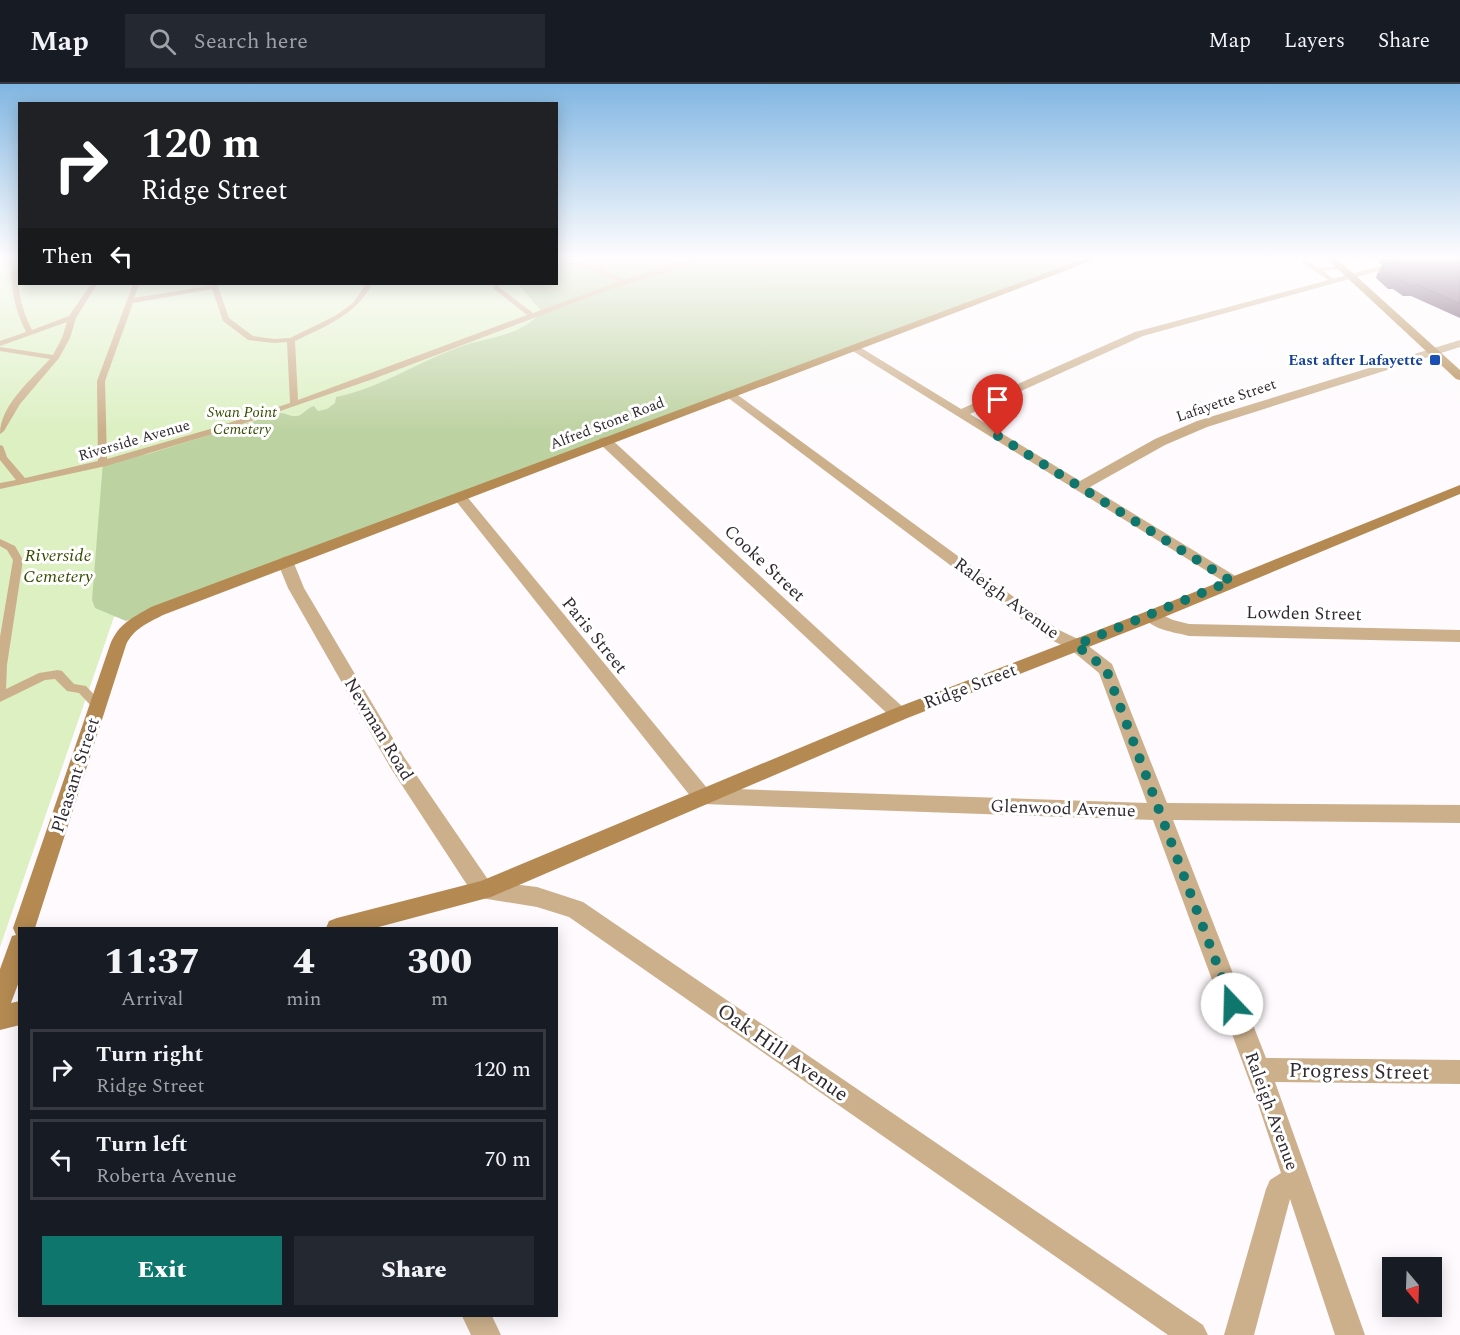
<!DOCTYPE html>
<style>
:root{--surface:#171b24;--page:#242831;--text:#f1f3f6;--muted:#9ea1a6;--line:#363941;--accent:#0f766e}
body{margin:0;font-family:Spectral,serif;background:var(--page);color:var(--text);height:100vh;display:flex;flex-direction:column;font-size:22px;white-space:nowrap}
*{box-sizing:border-box;margin:0}
p{font-size:20px;color:var(--muted)}
.icon{flex:none;width:33px;height:33px;fill:none;stroke:currentColor;stroke-width:2;stroke-linecap:round;stroke-linejoin:round}
.map{position:relative;flex:1;overflow:hidden}
.details{position:absolute;left:18px;top:843px;width:540px;height:390px;display:flex;flex-direction:column;background:var(--surface);border-radius:0px;box-shadow:0 3px 15px #0003}
.details>*{flex:none}
.top-card{position:absolute;left:18px;top:18px;width:540px;height:183px;border-radius:0px;box-shadow:0 3px 15px #0003;background:#202124;color:#fff;overflow:hidden}
.needle{width:39px;rotate:161deg}
.fabs{position:absolute;left:1382px;top:1173px;display:grid;gap:12px}
.fabs a{display:grid;place-items:center;width:60px;height:60px;border-radius:0px;background:var(--surface);box-shadow:0 3px 15px #0003;font-size:30px}
.pin{position:absolute;display:grid;place-items:center;width:51px;height:51px;color:#fff;margin:-62px -26px;border-radius:50% 50% 50% 0;rotate:-45deg;box-shadow:0 0 6px #0007}
.pin .icon{rotate:45deg}
.me{position:absolute;width:66px;margin:-33px;rotate:339deg;stroke-linejoin:round;filter:drop-shadow(0 0 4px #0008)}
.turn{display:flex;align-items:center;gap:21px;height:126px;padding:0 24px;font-size:27px}
.turn .icon{width:78px;height:78px;stroke-width:2.5}
.turn b{display:block;font-size:42px;line-height:51px}
.then{display:flex;align-items:center;height:57px;padding:0 24px;background:#0003;gap:12px;font-size:22px}
.eta{display:flex;justify-content:space-evenly;align-items:center;height:102px;text-align:center}
.eta b{font-size:36px;font-weight:800;line-height:42px}
.cta{display:flex;gap:12px;margin-top:auto;padding:12px 24px}
.cta a{flex:1;height:69px;border-radius:0px;background:var(--accent);color:#fff;font-size:24px;font-weight:800;line-height:69px;text-align:center}
.cta a+a{background:var(--page);color:var(--text)}
ul{padding:0;list-style:none}
li{display:flex;align-items:center;gap:18px;height:81px;margin:0 12px 9px;padding:0 12px;border:3px solid var(--line);border-radius:0px}
li div{flex:1}
li b{display:block;font-size:22px}
li em{font-style:normal}
header{display:flex;align-items:center;gap:36px;box-sizing:border-box;height:84px;padding:0 30px;background:var(--surface);border-bottom:2px solid var(--line)}
header strong{font-size:28px}
nav{display:flex;gap:33px;margin-inline-start:auto;font-size:21px}
.search{width:420px;height:54px;background:var(--page);display:flex;align-items:center;gap:15px;box-sizing:border-box;padding:0 21px;border-radius:0px;color:var(--muted);font-size:22px}
.map>svg:first-child{display:block}
.green{fill:#dcf0c2}
.forest{fill:#bdd2a1}
.lines{fill:none;stroke-linecap:round;stroke-linejoin:round}
.lane{fill:#ccb08c;fill-rule:evenodd}
.street{fill:#ccb08c;fill-rule:evenodd}
.secondary{fill:#b48a52;fill-rule:evenodd}
.wall{fill:#50324e}
.shaded-wall{fill:#412940}
.building{fill:#5d3a5b;stroke:#412940;stroke-width:1.5}
.route{stroke:#0f766e;stroke-width:10;stroke-dasharray:0 18}
.transit-dot{fill:#1a4fb4;stroke:#fff;stroke-width:2}
.labels{text-anchor:middle;stroke-width:6;stroke-linejoin:round;paint-order:stroke}
.far-transit-label{font-size:15px;font-weight:bold;fill:#164399;stroke:#fff;text-anchor:end}
.far-street-label{font-size:15px;fill:#30292f;stroke:#fff}
.far-park-label{font-size:15px;font-style:italic;fill:#354c00;stroke:#fff}
.park-label{font-size:18px;font-style:italic;fill:#354c00;stroke:#fff}
.street-label{font-size:18px;fill:#30292f;stroke:#fff}
.near-street-label{font-size:21px;fill:#30292f;stroke:#fff}
</style>
<header>
<strong>Map</strong>
<div class="search"><svg class="icon" aria-label="search" viewBox="0 0 24 24"><circle cx="10" cy="10" r="6"/><path d="M15 15l6 6"/></svg>Search here</div>
<nav><a>Map</a><a>Layers</a><a>Share</a></nav>
</header>
<div class="map">
<svg width="1460" height="1251" viewBox="0 0 1460 1251">
<rect width="100%" height="100%" fill="#fefafd"/>
<path class="green" d="M0,173h19l1,27h536l1,-27h516l-959,360 -114,330z"/>
<path class="forest" d="M557,173h531l-962,364 -31,-13 -3,-8 11,-138 45,-8 132,-41c6,0 11,4 16,3 7,0 10,-8 18,-10l4,5 9,-2 8,-6 1,-6c44,-9 80,-34 121,-49 34,-13 56,-8 85,-36l-24,-28h38z"/>
<g class="lines">
<g class="lane">
<path d="M13,173h6c-3,26 1,50 13,73l37,-14 22,-32h6l-21,34 -6,20 -11,20 -39,46 -16,27 -4,3c0,-29 32,-55 50,-75l-50,-8v-4l53,8 9,-17 5,-16 -67,24v-5l26,-9c-12,-24 -17,-48 -13,-75z"/>
<path d="M556,173l50,14 18,9c25,-8 69,-25 93,-23l-112,34 -232,88 -157,54 -110,33 -106,23v-6l16,-3 -16,-20v-15l3,1 4,11 18,21 73,-17 -1,-80 36,-97h6l-5,14 86,-14 -2,3 11,31 24,18 21,3 16,-1 45,-22 18,-13 13,-19h6c-16,31 -46,42 -77,57l3,59 229,-85 -33,-26 -1,-5h6v3l34,26 85,-31 -16,-9 -46,-13zM212,205l11,32 25,19 26,3 13,-1 3,61 -80,26 -103,30 -2,-78 28,-78z"/>
<path d="M1301,173h6l1,4 10,7 24,-2 3,2 -22,3 12,9v2l-2,1 -30,-20z"/>
<path d="M1311,173h6l1,1 -3,2z"/>
<path d="M1352,173h7l1,1 -3,2z"/>
<path d="M1364,173h6l2,2 -3,2z"/>
<path d="M0,455l15,7 8,14 -16,105 -1,24 33,-16 19,-3 4,1 12,13 12,2 16,17 2,3 -2,3h-8l-15,-16 -12,-2 -12,-12 -10,1 -45,22v-65l13,-77 -6,-10 -7,-4z"/>
</g>
<g class="street">
<path d="M1414,173h15l-286,79 -173,78 110,67 75,-42 42,-18 263,-81v7l-253,80 -42,18 -75,42 147,90 2,4 -2,4 -6,1 -383,-238 6,-3 4,1 103,63 174,-77z"/>
<path d="M731,306l328,240 23,11 30,23 55,139 293,2v18l-287,-3 93,238 194,2v24l-185,-2 90,253h-30l-45,-136 -36,136h-30l42,-146 4,-9 11,-7 -22,-66 -106,-287 -451,-16 -7,-2 -243,-306 7,-4 5,1 243,295 440,15 -48,-130 -29,-24 -23,-11 -320,-241 -2,-3z"/>
<path d="M605,353l5,1 295,271 3,5 -3,5 -6,2 -6,-2 -293,-275 -2,-3 2,-3z"/>
<path d="M285,472l8,5 11,27 100,169 85,124 48,6 46,15 620,423 5,10h-40l-599,-418 -32,-10 -62,-10 -85,-130 -102,-179 -11,-27z"/>
<path d="M1151,526l22,10 16,4 271,6v12l-271,-6c-15,-4 -37,-6 -46,-20l2,-4z"/>
<path d="M462,1232h30l9,19h-30z"/>
</g>
<g class="secondary">
<path d="M1088,173h13l-938,358c-15,8 -30,14 -37,30l-91,283h-15v51l-9,24 9,-2v24l-20,5v-61l12,-33 4,-1 -3,-7 97,-283c8,-21 22,-27 41,-38z"/>
<path d="M1325,173h10l125,113v10l-4,-1z"/>
<path d="M1460,401v9l-303,126 -252,99 -414,178 -116,31h-49l3,-7 8,-3 144,-37 412,-172 252,-97z"/>
</g>
</g>
<g class="wall">
<path d="M1380,173h26l-27,7z"/>
<path d="M1460,173v61l-49,-22h-8l-10,-7h-5l-12,-11 1,-4 6,-10 44,-6z"/>
</g>
<path class="shaded-wall" d="M1383,173h23l-27,7z"/>
<path class="building" d="M1409,173h16l2,1 7,-1h26v47l-42,-19 -8,1 -11,-8h-4l-13,-10 1,-4z"/>
<linearGradient id="sky" x2="0" y2="1"><stop stop-color="#81b6e2"/><stop offset="0.5" stop-color="#fffdfe"/><stop offset="1" stop-color="#fffdfe" stop-opacity="0"/></linearGradient>
<rect width="1460" height="348" fill="url(#sky)"/>
<g class="lines">
<path class="route" d="M998,352l233,145 -155,64 30,24 126,335"/>
</g>
<rect class="transit-dot" x="1429" y="270" width="12" height="12" rx="3"/>
<g class="labels">
<g class="far-transit-label">
<text x="1423" y="281">East after Lafayette</text>
</g>
<g class="far-street-label">
<text transform="translate(1226 316) rotate(-19)" y="5">Lafayette Street</text>
<text transform="translate(607 339) rotate(-21)" y="5">Alfred Stone Road</text>
<text transform="translate(134 356) rotate(-16)" y="5">Riverside Avenue</text>
</g>
<g class="far-park-label">
<text x="242" y="333">Swan Point<tspan x="242" dy="17">Cemetery</tspan></text>
</g>
<g class="park-label">
<text x="58" y="477">Riverside<tspan x="58" dy="21">Cemetery</tspan></text>
</g>
<g class="street-label">
<text transform="translate(765 479) rotate(43)" y="6">Cooke Street</text>
<text transform="translate(1007 514) rotate(36)" y="6">Raleigh Avenue</text>
<text transform="translate(1304 529) rotate(1)" y="6">Lowden Street</text>
<text transform="translate(595 551) rotate(51)" y="6">Paris Street</text>
<text transform="translate(970 602) rotate(-21)" y="6">Ridge Street</text>
<text transform="translate(379 645) rotate(59)" y="6">Newman Road</text>
<text transform="translate(75 691) rotate(-72)" y="6">Pleasant Street</text>
<text transform="translate(1063 724) rotate(2)" y="6">Glenwood Avenue</text>
<text transform="translate(1272 1027) rotate(70)" y="6">Raleigh Avenue</text>
</g>
<g class="near-street-label">
<text transform="translate(783 968) rotate(35)" y="7">Oak Hill Avenue</text>
<text transform="translate(1359 987) rotate(1)" y="7">Progress Street</text>
</g>
</g>
</svg>
<div class="fabs">
<a><svg class="needle" viewBox="-14 -14 28 28"><path d="M0-13l5 13h-10z" fill="#e53935"/><path d="M0 13l5-13h-10z" fill="#9ea1a6"/></svg></a>
</div>
<div class="pin" style="left:998px;top:352px;background:#d93025"><svg class="icon" aria-label="arrive" viewBox="0 0 24 24"><path d="M6 21V4h12l-3 4 3 4H6"/></svg></div>
<svg class="me" style="left:1232px;top:920px" viewBox="-20 -20 40 40"><circle r="19" fill="#fff"/><path d="M0-13L10 11 0 6-10 11z" fill="#0f766e"/></svg>
<div class="top-card">
<div class="turn"><svg class="icon" aria-label="right" viewBox="0 0 24 24"><path d="M7 20v-9h11M14 6l5 5-5 5"/></svg><div><b>120 m</b>Ridge Street</div></div>
<div class="then">Then<svg class="icon" aria-label="left" viewBox="0 0 24 24"><path d="M17 20v-9H6M10 6l-5 5 5 5"/></svg></div>
</div>
<section class="details">
<div class="eta">
<div><b>11:37</b><p>Arrival</p></div>
<div><b>4</b><p>min</p></div>
<div><b>300</b><p>m</p></div>
</div>
<ul>
<li><svg class="icon" aria-label="right" viewBox="0 0 24 24"><path d="M7 20v-9h11M14 6l5 5-5 5"/></svg><div><b>Turn right</b><p>Ridge Street</p></div><em>120 m</em></li>
<li><svg class="icon" aria-label="left" viewBox="0 0 24 24"><path d="M17 20v-9H6M10 6l-5 5 5 5"/></svg><div><b>Turn left</b><p>Roberta Avenue</p></div><em>70 m</em></li>
</ul>
<div class="cta"><a>Exit</a><a>Share</a></div>
</section>
</div>
